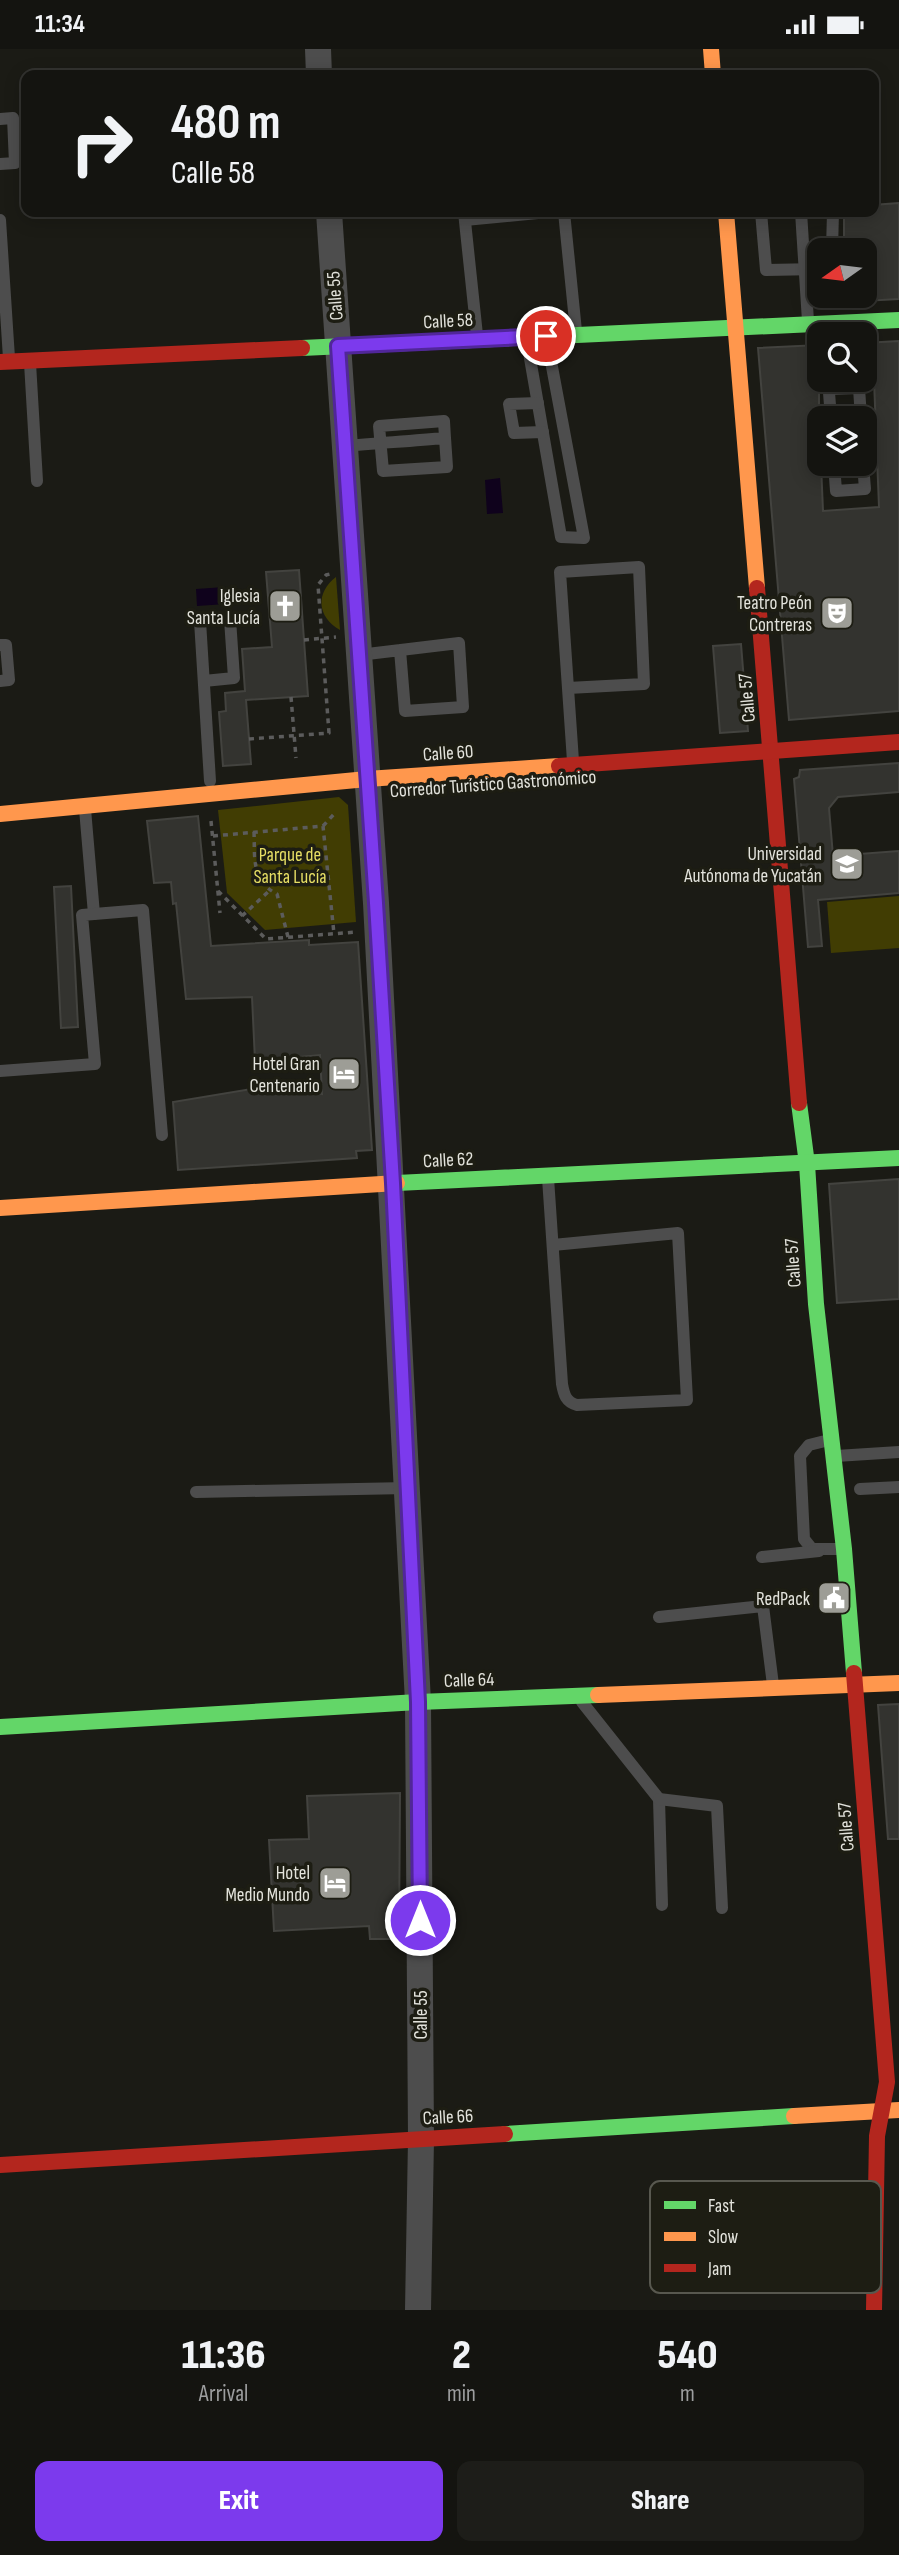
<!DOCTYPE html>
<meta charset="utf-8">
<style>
:root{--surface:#141410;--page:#1d1d19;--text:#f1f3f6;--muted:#9d9e9f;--line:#333330;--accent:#7c3aed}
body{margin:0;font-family:"Sofia Sans Condensed",sans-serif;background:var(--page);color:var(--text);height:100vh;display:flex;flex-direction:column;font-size:26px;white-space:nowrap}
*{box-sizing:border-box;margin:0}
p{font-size:23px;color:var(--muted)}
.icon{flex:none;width:38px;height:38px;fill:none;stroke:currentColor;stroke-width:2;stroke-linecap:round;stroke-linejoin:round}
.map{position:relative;height:2261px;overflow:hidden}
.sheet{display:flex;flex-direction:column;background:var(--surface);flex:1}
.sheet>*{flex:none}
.banner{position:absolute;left:21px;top:21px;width:858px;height:147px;border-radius:14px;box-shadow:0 4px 18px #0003,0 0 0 2px var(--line);background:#141410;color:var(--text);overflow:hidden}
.needle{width:46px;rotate:256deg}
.buttons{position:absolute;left:807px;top:189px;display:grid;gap:14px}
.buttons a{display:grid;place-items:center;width:70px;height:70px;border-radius:14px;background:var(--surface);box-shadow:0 4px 18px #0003,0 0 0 2px var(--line);font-size:35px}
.pin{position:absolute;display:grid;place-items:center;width:60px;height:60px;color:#fff;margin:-30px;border:4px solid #fff;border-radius:50%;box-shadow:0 2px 7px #0007}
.me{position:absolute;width:77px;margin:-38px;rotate:0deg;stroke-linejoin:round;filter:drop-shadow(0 0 5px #0008)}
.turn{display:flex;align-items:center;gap:24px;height:147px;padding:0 35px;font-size:32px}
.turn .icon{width:91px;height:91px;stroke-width:2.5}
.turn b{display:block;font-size:49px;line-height:60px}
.eta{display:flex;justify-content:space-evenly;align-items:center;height:119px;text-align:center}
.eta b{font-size:42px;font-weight:800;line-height:49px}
.cta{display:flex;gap:14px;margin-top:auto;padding:14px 35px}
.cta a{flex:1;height:80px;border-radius:14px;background:var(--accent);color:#fff;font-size:28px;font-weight:800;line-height:80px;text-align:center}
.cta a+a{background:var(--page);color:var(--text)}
.status{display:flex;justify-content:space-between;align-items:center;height:49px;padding:0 35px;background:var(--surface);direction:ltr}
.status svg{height:19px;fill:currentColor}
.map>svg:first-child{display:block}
.green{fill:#413d03}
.water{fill:#0f021c}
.building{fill:#33332f;stroke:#43433f;stroke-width:2}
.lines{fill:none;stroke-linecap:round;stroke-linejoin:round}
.path{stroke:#5c5c5c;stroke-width:3.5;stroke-dasharray:5 5;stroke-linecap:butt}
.lane{stroke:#4d4d4d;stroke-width:12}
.street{stroke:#4d4d4d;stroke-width:26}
.fast{stroke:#63d668;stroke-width:16}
.slow{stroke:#ff974d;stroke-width:16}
.jam{stroke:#b3261e;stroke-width:16}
.route-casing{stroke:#51269a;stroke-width:18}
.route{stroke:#7c3aed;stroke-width:12}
.labels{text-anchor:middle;stroke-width:7;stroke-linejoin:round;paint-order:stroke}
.street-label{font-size:19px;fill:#e3e3dc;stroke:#1d1d13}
.poi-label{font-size:19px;fill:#e3e3dc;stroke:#1d1d13;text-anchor:end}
.park-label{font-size:19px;fill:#e7df65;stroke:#1d1d13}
.key{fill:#1d1d13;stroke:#58584f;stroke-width:2}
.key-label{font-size:19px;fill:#e3e3dc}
</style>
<div class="status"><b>11:34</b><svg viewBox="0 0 49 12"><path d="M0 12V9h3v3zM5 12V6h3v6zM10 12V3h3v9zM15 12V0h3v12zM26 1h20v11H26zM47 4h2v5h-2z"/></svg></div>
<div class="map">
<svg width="899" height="2261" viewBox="0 0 899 2261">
<rect width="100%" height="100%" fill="#1b1b15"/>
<g class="green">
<path d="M336,528l4,53c-23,-13 -25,-37 -4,-53z"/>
<path d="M339,748l9,8 8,117 -91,8 -38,-37 -9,-83z"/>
<path d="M899,847v52l-68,5 -4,-51z"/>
</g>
<g class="water">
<path d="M500,429l3,35 -16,1 -2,-34z"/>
<path d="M225,538l1,17 -29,2 -1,-17z"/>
</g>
<g class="building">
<path d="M899,154v96l-35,2v-51h-20v-38h29v-7z"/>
<path d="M899,292v370l-110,9 -31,-372 61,-3v119h2l2,47 56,-4 -5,-127h-10v-37z"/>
<path d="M299,521l9,126 -62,4 5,64 -28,2 -4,-54 7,-1 -1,-18 20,-2 -3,-42 30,-2 -6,-75z"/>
<path d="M741,595l7,87 -28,2 -7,-87z"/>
<path d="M899,714v29l-61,5 -9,11 4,48 66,-5v42l-81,7 4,46 -14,1 -14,-168 5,-2 1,-7z"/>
<path d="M198,767l13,130 98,-6v5l49,-3 14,208 -16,1 1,7 -179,12 -5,-68 84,-14 -1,-8 66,14 -2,-39 -65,6 -3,-64 -66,2 -10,-96 -3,1 -2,-22 -17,1 -7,-62z"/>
<path d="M71,837l7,141 -17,1 -7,-141z"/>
<path d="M899,1130v120l-62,4 -8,-119z"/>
<path d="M899,1655v135h-11l-10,-134z"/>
<path d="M400,1744l-1,146h-29l-1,-13 -95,5 -5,-91 40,-1 -2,-43z"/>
</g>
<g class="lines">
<g class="path">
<path d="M304,591l32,-3"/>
<path d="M291,648l5,61"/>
<path d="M249,690l80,-6 -11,-148 8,-10 4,-1"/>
<path d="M211,772l9,92"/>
<path d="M323,777l13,-14"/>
<path d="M254,783c1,25 -3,49 23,62l11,43"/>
<path d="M213,787l110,-10 11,108"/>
<path d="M218,842l48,48 90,-7"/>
<path d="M242,867l27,-25"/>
</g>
<g class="lane">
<path d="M0,70l13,-1 2,45 -15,1"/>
<path d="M464,163l13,123"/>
<path d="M564,163l12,119"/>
<path d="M761,163l5,58 53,-1"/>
<path d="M801,163l7,109"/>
<path d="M0,171l9,138"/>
<path d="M465,171l83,-8"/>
<path d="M832,201l1,-38"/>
<path d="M527,292l34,196 23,1 -37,-198"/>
<path d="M30,314l7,118"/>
<path d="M828,331l3,38"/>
<path d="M829,340l30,-1 2,30"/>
<path d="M538,354l-29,1 5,29 29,-1"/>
<path d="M344,397c34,-3 68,-5 101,-8l2,29 -64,4 -4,-45 65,-5 1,17"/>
<path d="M834,415l2,27 29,-2 -2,-25"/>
<path d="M0,596h6l3,35 -9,1"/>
<path d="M359,606l100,-12 4,64 -58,4 -5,-61"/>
<path d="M204,632l30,-3 -4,-59 -30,2 10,160"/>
<path d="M568,639l76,-4 -5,-117 -79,5 13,189"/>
<path d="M85,760l9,105"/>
<path d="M0,1022l95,-7 -13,-149 61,-5 19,225"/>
<path d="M548,1129l14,206c2,11 4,18 15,21l110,-5 -9,-167 -125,12"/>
<path d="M829,1391l-20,5 -9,11 4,83 8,10h28"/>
<path d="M836,1407l63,-4"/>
<path d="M860,1440l39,-2"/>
<path d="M196,1443l212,-4"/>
<path d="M762,1508l57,-6"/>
<path d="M659,1568l104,-11 10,79"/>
<path d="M582,1653l77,97 3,106"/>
<path d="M659,1750l58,7 5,102"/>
</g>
<g class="street">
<path d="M318,0l1,26"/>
<path d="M329,163l47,691 42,799 3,437 -3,171"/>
</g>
<g class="fast">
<path d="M302,299l597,-28"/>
<path d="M799,1054l8,61 9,140 28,245 10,124"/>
<path d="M397,1134l502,-25"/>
<path d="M0,1678l418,-25 180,-7"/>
<path d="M505,2085l289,-18"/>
</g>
<g class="slow">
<path d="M711,0l2,26"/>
<path d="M726,163l31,376"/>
<path d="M0,765l367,-35 192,-13"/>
<path d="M0,1159l397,-25"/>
<path d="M598,1646l301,-12"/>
<path d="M794,2067l105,-6"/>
</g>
<g class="jam">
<path d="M0,313l302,-14"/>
<path d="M757,539l42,515"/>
<path d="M559,717l340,-24"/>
<path d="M854,1624l33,409 -10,54 -3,174"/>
<path d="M0,2116l505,-31"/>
</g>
</g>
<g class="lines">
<defs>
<path id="route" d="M420,1871l-2,-218 -25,-519 -17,-280 -38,-557 208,-10"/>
</defs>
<use href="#route" class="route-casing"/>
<use href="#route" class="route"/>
</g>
<defs>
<symbol id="church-square" viewBox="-11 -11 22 22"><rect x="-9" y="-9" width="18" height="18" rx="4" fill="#9d9d96" stroke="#1d1d13"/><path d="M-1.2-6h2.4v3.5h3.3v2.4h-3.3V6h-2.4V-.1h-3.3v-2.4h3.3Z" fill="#fff"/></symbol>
<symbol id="theatre-square" viewBox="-11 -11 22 22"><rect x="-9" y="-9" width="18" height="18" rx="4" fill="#9d9d96" stroke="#1d1d13"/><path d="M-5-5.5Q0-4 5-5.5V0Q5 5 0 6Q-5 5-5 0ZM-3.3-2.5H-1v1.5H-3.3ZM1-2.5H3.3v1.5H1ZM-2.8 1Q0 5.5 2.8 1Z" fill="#fff"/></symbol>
<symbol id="university-square" viewBox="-11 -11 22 22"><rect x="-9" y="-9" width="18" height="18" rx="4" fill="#9d9d96" stroke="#1d1d13"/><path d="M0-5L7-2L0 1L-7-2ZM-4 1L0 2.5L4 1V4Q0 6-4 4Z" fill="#fff"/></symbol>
<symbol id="hotel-square" viewBox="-11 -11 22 22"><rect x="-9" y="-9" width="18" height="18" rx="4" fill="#9d9d96" stroke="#1d1d13"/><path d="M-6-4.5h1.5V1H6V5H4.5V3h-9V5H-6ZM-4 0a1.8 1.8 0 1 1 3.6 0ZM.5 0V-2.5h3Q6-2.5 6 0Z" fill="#fff"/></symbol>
<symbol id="civic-square" viewBox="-11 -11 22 22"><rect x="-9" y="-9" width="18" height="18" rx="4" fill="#9d9d96" stroke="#1d1d13"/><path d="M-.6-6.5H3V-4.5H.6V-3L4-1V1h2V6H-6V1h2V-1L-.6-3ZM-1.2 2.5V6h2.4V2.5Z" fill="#fff"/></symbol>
</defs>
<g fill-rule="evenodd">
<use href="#church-square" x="266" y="538" width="38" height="38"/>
<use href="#theatre-square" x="818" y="545" width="38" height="38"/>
<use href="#university-square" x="828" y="796" width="38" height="38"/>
<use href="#hotel-square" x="325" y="1006" width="38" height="38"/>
<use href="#civic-square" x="815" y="1530" width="38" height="38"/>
<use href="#hotel-square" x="316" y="1815" width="38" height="38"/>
</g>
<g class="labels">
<g class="street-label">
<text transform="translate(334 247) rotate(-94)" y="7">Calle 55</text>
<text transform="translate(448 271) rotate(-3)" y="7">Calle 58</text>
<text transform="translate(746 649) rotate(-95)" y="7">Calle 57</text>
<text transform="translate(448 703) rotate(-4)" y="7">Calle 60</text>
<text transform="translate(493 734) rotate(-4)" y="7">Corredor Turístico Gastronómico</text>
<text transform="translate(448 1110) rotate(-3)" y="7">Calle 62</text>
<text transform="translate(792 1214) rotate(-94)" y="7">Calle 57</text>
<text transform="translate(469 1630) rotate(-2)" y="7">Calle 64</text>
<text transform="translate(845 1778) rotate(-94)" y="7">Calle 57</text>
<text transform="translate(420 1966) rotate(-90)" y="7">Calle 55</text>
<text transform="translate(448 2067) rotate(-3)" y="7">Calle 66</text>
</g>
<g class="poi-label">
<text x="260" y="553">Iglesia<tspan x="260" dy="22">Santa Lucía</tspan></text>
<text x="812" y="560">Teatro Peón<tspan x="812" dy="22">Contreras</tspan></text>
<text x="822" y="811">Universidad<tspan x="822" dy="22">Autónoma de Yucatán</tspan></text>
<text x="320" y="1021">Hotel Gran<tspan x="320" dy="22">Centenario</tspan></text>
<text x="810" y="1556">RedPack</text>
<text x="310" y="1830">Hotel<tspan x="310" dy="22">Medio Mundo</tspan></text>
</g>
<g class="park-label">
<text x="290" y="812">Parque de<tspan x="290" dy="22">Santa Lucía</tspan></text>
</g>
</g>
<rect x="650" y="2132" width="231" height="112" rx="10" class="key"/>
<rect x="664" y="2152" width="32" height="8" fill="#63d668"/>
<rect x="664" y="2183" width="32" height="9" fill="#ff974d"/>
<rect x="664" y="2215" width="32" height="8" fill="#b3261e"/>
<g class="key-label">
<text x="708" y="2163">Fast</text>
<text x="708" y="2194">Slow</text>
<text x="708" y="2226">Jam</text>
</g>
</svg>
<div class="buttons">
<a><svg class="needle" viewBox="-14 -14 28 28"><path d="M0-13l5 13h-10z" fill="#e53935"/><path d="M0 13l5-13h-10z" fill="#9d9e9f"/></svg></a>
<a><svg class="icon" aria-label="search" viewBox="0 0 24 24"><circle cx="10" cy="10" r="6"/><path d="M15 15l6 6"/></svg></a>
<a><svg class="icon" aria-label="layers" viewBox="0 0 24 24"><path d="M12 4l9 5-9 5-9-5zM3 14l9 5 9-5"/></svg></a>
</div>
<div class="pin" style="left:546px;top:287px;background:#d93025"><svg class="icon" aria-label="arrive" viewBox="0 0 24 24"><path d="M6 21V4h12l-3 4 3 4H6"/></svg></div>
<svg class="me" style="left:420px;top:1871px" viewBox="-20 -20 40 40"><circle r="17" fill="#7c3aed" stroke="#fff" stroke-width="3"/><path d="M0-11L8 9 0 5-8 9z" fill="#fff"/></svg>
<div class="banner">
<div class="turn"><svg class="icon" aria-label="right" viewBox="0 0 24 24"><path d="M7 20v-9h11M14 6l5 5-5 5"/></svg><div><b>480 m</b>Calle 58</div></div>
</div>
</div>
<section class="sheet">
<div class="eta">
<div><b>11:36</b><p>Arrival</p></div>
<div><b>2</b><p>min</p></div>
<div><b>540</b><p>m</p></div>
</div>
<div class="cta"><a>Exit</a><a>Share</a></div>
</section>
